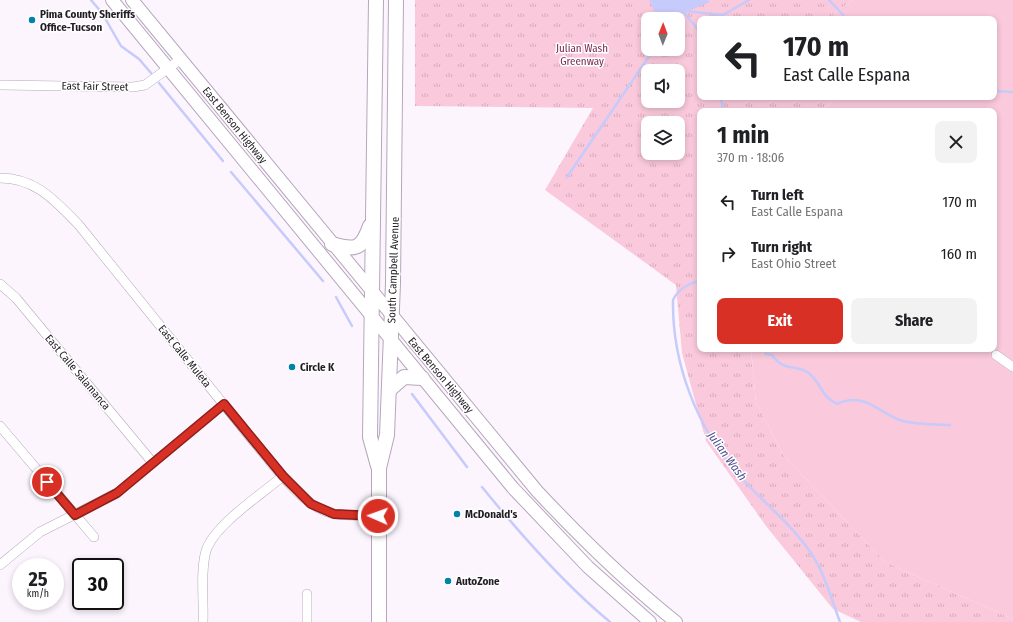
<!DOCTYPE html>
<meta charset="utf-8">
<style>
:root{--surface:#fff;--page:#f2f2f2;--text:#202124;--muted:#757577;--accent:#d93025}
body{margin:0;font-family:"Fira Sans Condensed",sans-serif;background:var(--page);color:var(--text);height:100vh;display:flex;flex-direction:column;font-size:15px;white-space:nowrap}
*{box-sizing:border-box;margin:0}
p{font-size:13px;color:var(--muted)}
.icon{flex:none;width:22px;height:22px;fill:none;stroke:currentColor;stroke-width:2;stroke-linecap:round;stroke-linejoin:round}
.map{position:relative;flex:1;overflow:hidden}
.sheet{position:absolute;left:697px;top:108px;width:300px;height:244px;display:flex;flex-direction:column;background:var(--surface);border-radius:8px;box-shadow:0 2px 6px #0003}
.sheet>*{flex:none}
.top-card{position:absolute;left:697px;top:16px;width:300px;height:84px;border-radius:8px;box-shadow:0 2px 6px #0003;background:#fff;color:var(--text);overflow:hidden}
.needle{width:26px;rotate:1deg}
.controls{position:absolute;left:641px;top:12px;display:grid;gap:8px}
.controls a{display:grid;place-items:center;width:44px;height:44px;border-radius:8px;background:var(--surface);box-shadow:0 2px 6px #0003;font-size:20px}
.speed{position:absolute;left:12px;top:558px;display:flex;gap:8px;font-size:20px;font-weight:700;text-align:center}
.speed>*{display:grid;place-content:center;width:52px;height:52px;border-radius:50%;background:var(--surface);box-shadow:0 2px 6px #0003;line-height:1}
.speed small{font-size:10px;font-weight:400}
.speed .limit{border:2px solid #111;border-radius:6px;background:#fff;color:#111}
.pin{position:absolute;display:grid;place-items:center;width:34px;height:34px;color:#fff;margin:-17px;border:2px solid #fff;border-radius:50%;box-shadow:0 1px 4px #0007}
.me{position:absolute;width:44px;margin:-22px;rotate:272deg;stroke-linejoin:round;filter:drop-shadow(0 0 3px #0008)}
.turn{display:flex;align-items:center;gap:14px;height:84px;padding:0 20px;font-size:18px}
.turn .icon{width:52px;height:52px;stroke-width:2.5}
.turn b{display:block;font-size:28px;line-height:34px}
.round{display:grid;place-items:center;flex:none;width:42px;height:42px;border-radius:8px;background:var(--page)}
.head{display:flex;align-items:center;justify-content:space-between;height:68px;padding:0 20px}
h1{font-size:24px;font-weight:700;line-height:30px}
.action{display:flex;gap:8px;margin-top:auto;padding:8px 20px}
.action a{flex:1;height:46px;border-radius:8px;background:var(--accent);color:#fff;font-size:16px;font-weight:700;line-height:46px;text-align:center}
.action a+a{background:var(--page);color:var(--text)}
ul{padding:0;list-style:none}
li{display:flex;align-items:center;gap:12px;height:52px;padding:0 20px}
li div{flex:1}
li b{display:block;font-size:15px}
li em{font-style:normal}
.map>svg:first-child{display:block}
.grass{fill:#fac9dc}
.park{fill:url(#park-tufts);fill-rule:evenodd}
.water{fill:#c6cbfb}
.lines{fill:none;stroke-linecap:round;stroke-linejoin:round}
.stream{stroke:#c6cbfb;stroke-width:2.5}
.street-casing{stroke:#b6a6bc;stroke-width:10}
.secondary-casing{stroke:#b6a6bc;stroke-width:14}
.primary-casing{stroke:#b6a6bc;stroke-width:16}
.street{stroke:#fff;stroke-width:9}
.secondary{stroke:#fff;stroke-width:12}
.primary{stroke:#fff;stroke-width:14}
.route-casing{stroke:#8d1f18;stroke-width:10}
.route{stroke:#d93025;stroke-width:7}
.poi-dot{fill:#0083a6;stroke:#fff;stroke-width:1.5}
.labels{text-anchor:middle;stroke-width:3;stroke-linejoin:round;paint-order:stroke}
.poi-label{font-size:11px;font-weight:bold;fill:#221c24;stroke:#fff;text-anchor:start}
.park-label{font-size:11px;fill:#782c51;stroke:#fff}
.street-label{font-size:11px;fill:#221c24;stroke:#fff}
.water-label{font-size:12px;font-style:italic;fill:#4a4b92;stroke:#fff}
</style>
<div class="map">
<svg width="1013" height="622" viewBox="0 0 1013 622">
<defs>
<pattern id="park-tufts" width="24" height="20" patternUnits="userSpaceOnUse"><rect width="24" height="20" fill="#fac9dc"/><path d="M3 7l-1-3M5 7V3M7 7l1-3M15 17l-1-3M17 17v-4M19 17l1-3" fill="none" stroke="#d6acbd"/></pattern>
</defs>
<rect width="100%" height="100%" fill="#fcf5fe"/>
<path class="grass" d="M853,0h160v619l-128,-57 -101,-106 -28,-53 -5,-54h243v-238h-172l14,-14h158v-78h-159l-2,-5z"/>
<path class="park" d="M415,0h438l-20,14 2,5h-135v78h136l-14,14h-122v238h51l5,54 28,53 101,106 128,57v3h-152l-28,-13 -67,-83 -60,-85 -24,-88 -6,-68 -131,-95 48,-82 -178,-2zM648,19h30v30h-30zM648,71h30v30h-30zM648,123h30v30h-30z"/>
<path class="water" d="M649,0h58l3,2 -41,17h-11z"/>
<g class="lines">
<g class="stream">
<path d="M91,0l11,13 19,33 18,13 12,14"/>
<path d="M829,0l18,19"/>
<path d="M683,11l17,21"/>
<path d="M685,11l38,4 26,-15"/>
<path d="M159,83l64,78"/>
<path d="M994,91l19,1"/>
<path d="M721,97l2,14"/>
<path d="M231,172l92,109"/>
<path d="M567,177l87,-128"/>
<path d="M700,280c-13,5 -21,8 -27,20 -1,62 23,126 64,173 23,27 53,49 74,80 14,21 20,45 29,69"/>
<path d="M336,297l16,29"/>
<path d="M765,349l1,5 6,1c13,18 23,8 38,19 7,6 11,16 17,23 3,3 7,5 10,7 30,-13 41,10 66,17 15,4 32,3 47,4"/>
<path d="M412,394l55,73"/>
<path d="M482,487c39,48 81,96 128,135"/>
</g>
<defs>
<g id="street">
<path d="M0,85l133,2 12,-2 36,-26"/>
<path d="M0,178c36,0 55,23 78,46l176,218c20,23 49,67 81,72 14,2 29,1 43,2"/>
<path d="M0,284l16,14 137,165"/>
<path d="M996,355l17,12"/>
<path d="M0,426l94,111"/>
<path d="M0,565l40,-33 77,-39 107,-89"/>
<path d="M203,622c1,-21 -3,-51 3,-71 8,-26 56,-57 77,-75"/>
<path d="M307,622v-28"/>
</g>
<g id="secondary">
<path d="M112,0l401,488 75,79 62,55"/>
<path d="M132,0l405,491c44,47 89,91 139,131"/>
</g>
<g id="primary">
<path d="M376,0l-6,437 8,29"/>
<path d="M332,244c24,7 30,5 38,-18"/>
<path d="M389,390l15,-13 18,1"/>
<path d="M379,622v-154l8,-33 6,-152 3,-283"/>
</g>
</defs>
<use href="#street" class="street-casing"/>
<use href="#secondary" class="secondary-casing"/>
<use href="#primary" class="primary-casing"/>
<use href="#street" class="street"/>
<use href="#secondary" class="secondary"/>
<use href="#primary" class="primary"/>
</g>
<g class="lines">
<defs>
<path id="route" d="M47,482l28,33 42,-22 107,-89 59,72 28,28 23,10 44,2"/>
</defs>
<use href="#route" class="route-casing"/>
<use href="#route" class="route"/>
</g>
<g class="poi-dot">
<circle cx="32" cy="20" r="4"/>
<circle cx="292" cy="367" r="4"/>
<circle cx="457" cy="514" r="4"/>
<circle cx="448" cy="581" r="4"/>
</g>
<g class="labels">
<g class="poi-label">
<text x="40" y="18">Pima County Sheriffs<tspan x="40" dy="13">Office-Tucson</tspan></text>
<text x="300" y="371">Circle K</text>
<text x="465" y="518">McDonald's</text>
<text x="456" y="585">AutoZone</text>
</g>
<g class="park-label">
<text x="582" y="52">Julian Wash<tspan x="582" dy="13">Greenway</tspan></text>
</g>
<g class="street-label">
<text transform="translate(95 86) rotate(1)" y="4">East Fair Street</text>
<text transform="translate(235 125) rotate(51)" y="4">East Benson Highway</text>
<text transform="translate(393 270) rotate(-88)" y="4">South Campbell Avenue</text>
<text transform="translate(185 356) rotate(51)" y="4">East Calle Muleta</text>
<text transform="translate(78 372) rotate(50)" y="4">East Calle Salamanca</text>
<text transform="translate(441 375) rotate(50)" y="4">East Benson Highway</text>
</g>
<g class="water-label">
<text transform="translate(727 456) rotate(54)" y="4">Julian Wash</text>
</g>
</g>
</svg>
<div class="controls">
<a><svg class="needle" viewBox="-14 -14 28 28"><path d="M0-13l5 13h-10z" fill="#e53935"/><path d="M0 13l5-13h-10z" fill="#757577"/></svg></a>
<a><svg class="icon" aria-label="sound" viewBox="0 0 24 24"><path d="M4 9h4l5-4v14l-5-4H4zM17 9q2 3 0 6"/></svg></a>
<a><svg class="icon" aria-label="layers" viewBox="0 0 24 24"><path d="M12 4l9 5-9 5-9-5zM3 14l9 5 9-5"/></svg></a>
</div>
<div class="speed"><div>25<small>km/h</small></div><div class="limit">30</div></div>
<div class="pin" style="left:47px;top:482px;background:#d93025"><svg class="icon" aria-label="arrive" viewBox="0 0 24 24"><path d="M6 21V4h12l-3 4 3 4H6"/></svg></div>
<svg class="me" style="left:378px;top:516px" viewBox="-20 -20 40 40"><circle r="17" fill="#d93025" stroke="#fff" stroke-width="3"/><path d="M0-11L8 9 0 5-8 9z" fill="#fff"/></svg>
<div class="top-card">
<div class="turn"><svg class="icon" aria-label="left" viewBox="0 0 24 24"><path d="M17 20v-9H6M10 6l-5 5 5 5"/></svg><div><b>170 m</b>East Calle Espana</div></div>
</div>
<section class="sheet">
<div class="head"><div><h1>1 min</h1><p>370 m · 18:06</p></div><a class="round"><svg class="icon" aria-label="close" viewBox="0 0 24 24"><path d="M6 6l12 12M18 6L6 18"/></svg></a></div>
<ul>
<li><svg class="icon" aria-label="left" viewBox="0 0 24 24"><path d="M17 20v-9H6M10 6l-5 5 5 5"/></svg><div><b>Turn left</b><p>East Calle Espana</p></div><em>170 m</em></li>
<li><svg class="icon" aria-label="right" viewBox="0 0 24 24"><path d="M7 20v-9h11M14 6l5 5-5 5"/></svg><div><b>Turn right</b><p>East Ohio Street</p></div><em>160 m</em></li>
</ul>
<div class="action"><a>Exit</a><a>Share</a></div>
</section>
</div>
